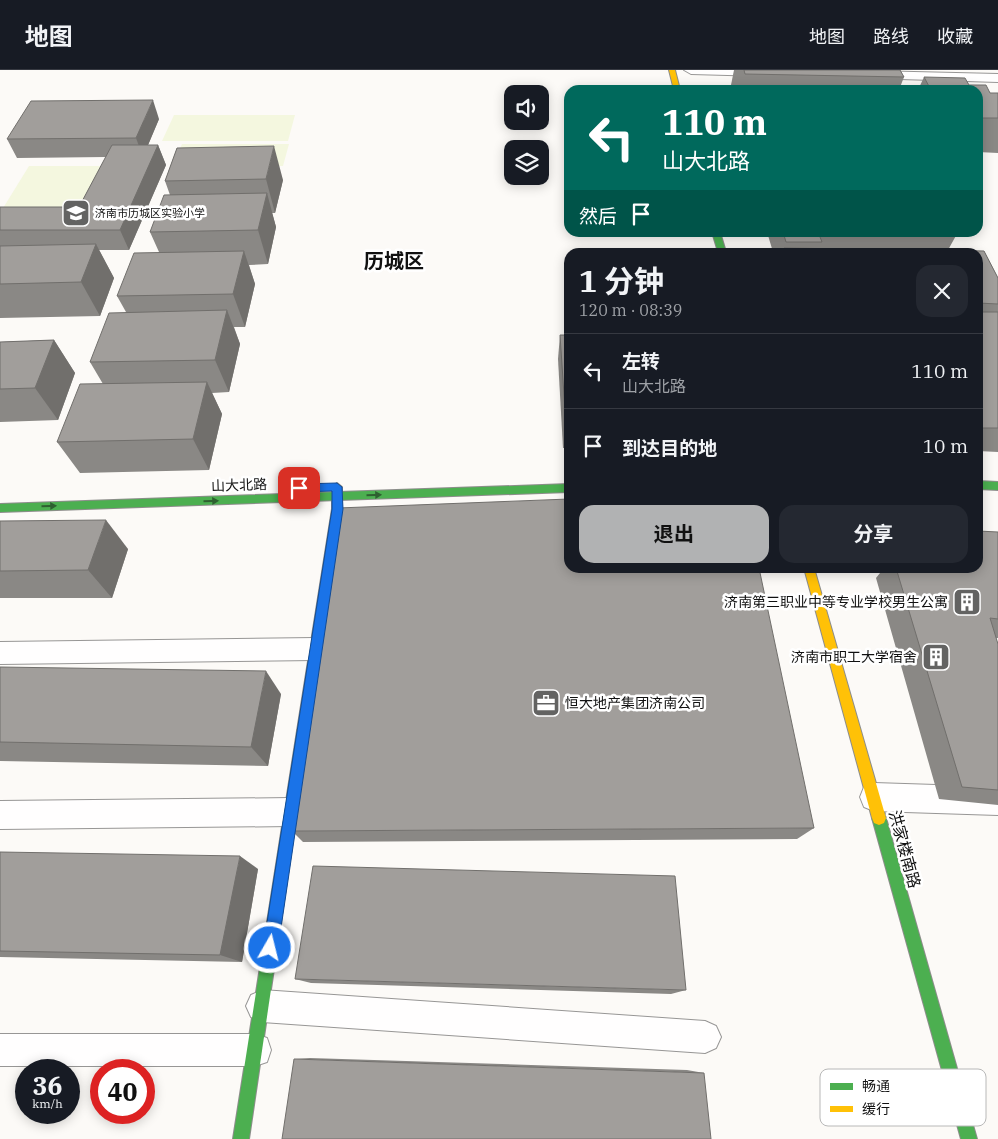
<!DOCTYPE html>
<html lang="zh">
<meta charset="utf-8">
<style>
:root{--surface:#171b24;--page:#242831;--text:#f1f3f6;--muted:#9ea1a6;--line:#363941;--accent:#b1b2b3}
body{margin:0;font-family:"IBM Plex Serif","Noto Sans SC",serif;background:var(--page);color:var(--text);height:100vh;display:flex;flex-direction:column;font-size:19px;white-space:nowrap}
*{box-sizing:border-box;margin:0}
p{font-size:16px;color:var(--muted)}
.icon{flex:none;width:28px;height:28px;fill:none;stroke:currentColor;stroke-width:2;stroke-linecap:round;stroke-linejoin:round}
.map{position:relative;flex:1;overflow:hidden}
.side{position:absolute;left:564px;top:178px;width:419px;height:325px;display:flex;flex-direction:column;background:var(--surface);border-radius:15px;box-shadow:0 2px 12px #0003}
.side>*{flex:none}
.guide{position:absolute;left:564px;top:15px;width:419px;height:152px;border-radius:15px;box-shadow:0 2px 12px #0003;background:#00695c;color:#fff;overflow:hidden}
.controls{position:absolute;left:504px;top:15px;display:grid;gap:10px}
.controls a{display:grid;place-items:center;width:45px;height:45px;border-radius:10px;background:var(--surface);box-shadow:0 2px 12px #0003;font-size:25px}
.speed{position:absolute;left:15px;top:989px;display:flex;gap:10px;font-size:25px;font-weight:700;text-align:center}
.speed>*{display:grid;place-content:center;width:65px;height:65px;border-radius:50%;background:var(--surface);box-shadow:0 2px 12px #0003;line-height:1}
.speed small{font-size:12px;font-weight:400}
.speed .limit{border:8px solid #d22;background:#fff;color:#111}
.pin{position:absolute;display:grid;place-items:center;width:42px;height:42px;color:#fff;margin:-21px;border-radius:10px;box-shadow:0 2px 8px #0006}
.me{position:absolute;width:55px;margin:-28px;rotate:8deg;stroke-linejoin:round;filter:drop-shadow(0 0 4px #0008)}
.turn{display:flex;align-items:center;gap:18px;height:105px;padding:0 15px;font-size:22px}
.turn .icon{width:65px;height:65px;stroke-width:2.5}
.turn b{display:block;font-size:35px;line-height:42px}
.then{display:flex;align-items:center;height:48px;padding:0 15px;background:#0003;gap:10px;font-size:19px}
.round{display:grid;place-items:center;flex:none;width:52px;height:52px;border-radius:15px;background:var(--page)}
.overview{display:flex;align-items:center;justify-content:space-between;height:85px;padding:0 15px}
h1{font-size:30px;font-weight:700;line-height:38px}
.primary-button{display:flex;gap:10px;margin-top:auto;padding:10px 15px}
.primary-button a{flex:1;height:58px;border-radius:15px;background:var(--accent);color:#111;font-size:20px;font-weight:700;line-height:58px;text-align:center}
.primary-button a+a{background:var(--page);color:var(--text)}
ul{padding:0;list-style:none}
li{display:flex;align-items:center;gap:15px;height:75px;padding:0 15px;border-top:1px solid var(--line)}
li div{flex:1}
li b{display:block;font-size:19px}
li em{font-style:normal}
header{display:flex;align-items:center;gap:30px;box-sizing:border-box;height:70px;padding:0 25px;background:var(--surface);border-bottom:1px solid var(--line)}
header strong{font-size:24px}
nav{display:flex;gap:28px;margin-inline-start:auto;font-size:18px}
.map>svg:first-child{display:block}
.pitch{fill:#f4f7df}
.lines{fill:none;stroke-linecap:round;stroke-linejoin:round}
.street-casing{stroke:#979695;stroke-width:2}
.fast-casing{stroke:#8d8d8b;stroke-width:2}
.slow-casing{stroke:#8d8d8b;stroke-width:2}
.street{fill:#fffefe;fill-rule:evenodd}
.fast{fill:#4caf50;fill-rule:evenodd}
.slow{fill:#ffc107;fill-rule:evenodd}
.wall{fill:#8a8885}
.shaded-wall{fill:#716f6c}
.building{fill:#a19e9b;stroke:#716f6c}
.oneway{fill:#2e6030}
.route{fill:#1a73e8;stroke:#114b97}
.labels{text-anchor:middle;stroke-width:5;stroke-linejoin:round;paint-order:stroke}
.far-poi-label{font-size:11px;fill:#111;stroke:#fff;text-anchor:start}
.street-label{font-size:14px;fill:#111;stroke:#fff}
.poi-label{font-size:14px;fill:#111;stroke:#fff;text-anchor:end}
.near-street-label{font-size:16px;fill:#111;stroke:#fff}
.far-town-label{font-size:20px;font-weight:bold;fill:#111;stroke:#fff}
.key{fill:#fff;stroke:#b8b8b8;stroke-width:1}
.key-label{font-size:14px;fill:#111}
</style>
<header>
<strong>地图</strong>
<nav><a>地图</a><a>路线</a><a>收藏</a></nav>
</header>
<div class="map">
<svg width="998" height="1069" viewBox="0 0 998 1069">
<rect width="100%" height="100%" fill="#fcfaf7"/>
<g class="pitch">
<path d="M174,45h121l-7,26h-126z"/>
<path d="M182,74h107l-6,22h-111z"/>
<path d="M29,96h84l-24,48 -89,-1z"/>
</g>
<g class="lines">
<defs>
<g id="street">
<path d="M684,0h87l2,2 -7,4 -75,-2z"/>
<path d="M872,1l126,3v8l-131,-4 -2,-3z"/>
<path d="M315,568l9,3 3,8 -3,8 -9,3 -315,4v-22z"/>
<path d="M874,713l124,4v28l-124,-4 -10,-4 -4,-10 4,-10z"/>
<path d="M291,728l10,4 4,10 -4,10 -10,4 -291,3v-28z"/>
<path d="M262,920l443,31 11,5 5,11 -5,11 -11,5 -443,-31 -11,-5 -5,-11 5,-11z"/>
<path d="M0,964h255l12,4 4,12 -4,12 -12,4h-255z"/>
</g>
<g id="fast">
<path d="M712,162h8l6,20h-8z"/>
<path d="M978,411l20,1v8l-20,-1z"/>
<path d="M569,414v8l-569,20v-8z"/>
<path d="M303,655l4,2 2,4 -60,408h-16l64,-408 2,-4z"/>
<path d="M879,741l5,2 2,5 91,321h-16l-89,-321 2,-5z"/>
</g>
<g id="slow">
<path d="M669,0h6l5,20h-6z"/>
<path d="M337,413l5,4v22l-33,222 -2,4 -4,2 -4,-2 -2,-4 35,-222v-22z"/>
<path d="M804,498h10l72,250 -2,5 -5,2 -5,-2 -2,-5z"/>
</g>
</defs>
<use href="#street" class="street-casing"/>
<use href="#fast" class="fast-casing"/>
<use href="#slow" class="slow-casing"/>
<use href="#street" class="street"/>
<use href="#fast" class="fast"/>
<use href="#slow" class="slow"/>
</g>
<g class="wall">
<path d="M734,0h166l4,7 -5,13h-167l-1,-5z"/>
<path d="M924,7l45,8 21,8h8v60l-20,-1v-62h-60z"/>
<path d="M159,49l-11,26h10l8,20 -37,85h-30l15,28 -14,38 -100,2v-111h79l27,-50 -89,1 -10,-19z"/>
<path d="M177,78l106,32 -8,33h-3l4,14 -8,37 -19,1 6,19 -10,43h-11l6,17 -11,48 -17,1 10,21 -13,56 -129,3 -23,-31 46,-58 -13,-22 36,-50 -9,-16 42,-44 -9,-20 20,-37 -5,-14z"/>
<path d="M767,162h191l-10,18 -129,-2 165,3 14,27v174l-20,-1v-199h-205z"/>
<path d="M560,265h9v113h-6l-5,-89z"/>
<path d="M54,270l21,33 -17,47 -58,2v-80z"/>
<path d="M0,451l128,28 -16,49h-112z"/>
<path d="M998,462v106h-2l2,6v161l-59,-6 -63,-221 8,-10h94z"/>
<path d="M0,597l281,27 -13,72 -268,-5z"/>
<path d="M814,758l-17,11 -494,3 -11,-11z"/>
<path d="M0,782l258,17 -16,93 -242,-5z"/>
<path d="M295,909l391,11 -15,4 -360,-11z"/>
<path d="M310,988l377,12 17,3 -410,-14z"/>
</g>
<g class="shaded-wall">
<path d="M153,30l6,19 -16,38 -7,-19z"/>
<path d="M158,75l8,20 -37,85 -9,-20z"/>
<path d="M274,76l9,34 -8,33 -9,-34z"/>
<path d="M267,123l9,34 -8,37 -10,-34z"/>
<path d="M96,174l18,34 -14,38 -19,-34z"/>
<path d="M244,181l11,33 -10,43 -12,-33z"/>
<path d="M227,240l13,34 -11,48 -14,-32z"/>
<path d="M54,270l21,33 -17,47 -23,-32z"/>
<path d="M207,312l15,32 -13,56 -16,-31z"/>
<path d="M106,450l22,29 -16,49 -24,-28z"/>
<path d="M266,601l15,23 -13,72 -17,-19z"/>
<path d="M240,786l18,13 -16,93 -22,-7z"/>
</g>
<g class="building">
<path d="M744,0h156l4,7 -159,-3z"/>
<path d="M924,7l41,1 4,7h17l4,8h8v25h-20v-28h-47z"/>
<path d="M153,30l-17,38 -129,1 24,-38z"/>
<path d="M112,75h46l-38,85h-120v-23h79z"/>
<path d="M274,76l-8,33 -101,2 12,-33z"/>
<path d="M267,123l-9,37 -108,2 14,-37z"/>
<path d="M783,162h35l4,10h-36z"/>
<path d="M96,174l-15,38 -81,2v-38z"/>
<path d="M784,178l200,3 14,27v26l-20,-1v-51h-192z"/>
<path d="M244,181l-11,43 -116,2 17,-43z"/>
<path d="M227,240l-12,50 -125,2 19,-49z"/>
<rect x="978" y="242" width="20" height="116"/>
<path d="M560,265h9v90h-3z"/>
<path d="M54,270l-19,48 -35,1v-47z"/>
<path d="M207,312l-14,57 -136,3 23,-58z"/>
<path d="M569,429v69h190l55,260 -522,3 46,-323z"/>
<path d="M106,450l-18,50 -88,1v-50z"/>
<path d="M978,461l20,1v87l-8,-1 8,26v146l-36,-3 -66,-219h82z"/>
<path d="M0,597l266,4 -15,76 -251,-5z"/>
<path d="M0,782l240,4 -20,99 -220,-4z"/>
<path d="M313,796l362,10 11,114 -391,-11z"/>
<path d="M294,989l410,14 7,66h-429z"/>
</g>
<defs><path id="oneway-solid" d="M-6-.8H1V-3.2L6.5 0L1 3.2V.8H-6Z" transform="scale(1.25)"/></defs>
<g class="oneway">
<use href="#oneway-solid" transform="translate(374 425) rotate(-2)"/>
<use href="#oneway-solid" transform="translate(211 431) rotate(-2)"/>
<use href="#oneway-solid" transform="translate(49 436) rotate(-2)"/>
</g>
<path class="route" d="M337,413l5,4 1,22 -65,439 -2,5 -6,2 -5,-2 -2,-5 69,-439v-18l-33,1 -5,-4 5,-4z"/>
<defs>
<symbol id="school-square" viewBox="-11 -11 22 22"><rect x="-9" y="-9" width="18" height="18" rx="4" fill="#636362" stroke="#fff"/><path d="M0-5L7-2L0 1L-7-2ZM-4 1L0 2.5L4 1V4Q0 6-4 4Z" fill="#fff"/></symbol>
<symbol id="building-square" viewBox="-11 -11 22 22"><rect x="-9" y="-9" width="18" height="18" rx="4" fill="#636362" stroke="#fff"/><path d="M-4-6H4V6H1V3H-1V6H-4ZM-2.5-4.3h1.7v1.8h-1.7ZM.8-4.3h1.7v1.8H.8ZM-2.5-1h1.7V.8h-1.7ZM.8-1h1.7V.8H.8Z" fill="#fff"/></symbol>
<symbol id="office-square" viewBox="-11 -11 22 22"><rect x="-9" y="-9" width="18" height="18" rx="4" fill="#636362" stroke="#fff"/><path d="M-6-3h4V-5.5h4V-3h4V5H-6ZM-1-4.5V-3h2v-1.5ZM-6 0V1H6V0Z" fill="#fff"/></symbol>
</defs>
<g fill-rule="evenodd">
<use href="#school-square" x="60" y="127" width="32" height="32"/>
<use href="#building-square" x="951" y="516" width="32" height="32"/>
<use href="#building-square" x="920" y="571" width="32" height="32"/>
<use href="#office-square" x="530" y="617" width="32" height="32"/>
</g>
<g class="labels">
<g class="far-poi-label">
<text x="95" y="147">济南市历城区实验小学</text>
</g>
<g class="street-label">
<text transform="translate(239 415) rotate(-2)" y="5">山大北路</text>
</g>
<g class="poi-label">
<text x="948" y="537">济南第三职业中等专业学校男生公寓</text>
<text x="917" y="592">济南市职工大学宿舍</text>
<text x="565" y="638" text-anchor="start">恒大地产集团济南公司</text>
</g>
<g class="near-street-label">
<text transform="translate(905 779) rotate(75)" y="6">洪家楼南路</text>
</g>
<g class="far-town-label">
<text x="394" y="198">历城区</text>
</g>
</g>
<rect x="820" y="999" width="166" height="57" rx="8" class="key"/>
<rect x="830" y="1013" width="23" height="7" fill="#4caf50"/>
<rect x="830" y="1036" width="23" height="6" fill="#ffc107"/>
<g class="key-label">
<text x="862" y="1021">畅通</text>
<text x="862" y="1044">缓行</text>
</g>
</svg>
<div class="controls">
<a><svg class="icon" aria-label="sound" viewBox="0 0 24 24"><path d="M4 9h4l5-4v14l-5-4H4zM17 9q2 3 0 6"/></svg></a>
<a><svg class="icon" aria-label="layers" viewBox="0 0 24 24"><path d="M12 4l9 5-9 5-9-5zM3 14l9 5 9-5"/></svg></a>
</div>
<div class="speed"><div>36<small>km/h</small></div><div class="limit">40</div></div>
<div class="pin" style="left:299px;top:418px;background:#d93025"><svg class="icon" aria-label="arrive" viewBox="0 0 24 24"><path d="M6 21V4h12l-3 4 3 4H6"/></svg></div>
<svg class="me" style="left:270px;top:878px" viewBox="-20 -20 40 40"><circle r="17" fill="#1a73e8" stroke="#fff" stroke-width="3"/><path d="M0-11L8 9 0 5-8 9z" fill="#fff"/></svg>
<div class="guide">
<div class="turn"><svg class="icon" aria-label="left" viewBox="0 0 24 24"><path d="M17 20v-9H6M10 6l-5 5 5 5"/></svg><div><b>110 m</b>山大北路</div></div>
<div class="then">然后<svg class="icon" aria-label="arrive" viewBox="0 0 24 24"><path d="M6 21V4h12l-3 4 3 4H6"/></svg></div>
</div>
<section class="side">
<div class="overview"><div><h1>1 分钟</h1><p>120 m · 08:39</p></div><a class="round"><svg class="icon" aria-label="close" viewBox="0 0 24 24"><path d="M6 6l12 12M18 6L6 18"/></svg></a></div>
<ul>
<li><svg class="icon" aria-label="left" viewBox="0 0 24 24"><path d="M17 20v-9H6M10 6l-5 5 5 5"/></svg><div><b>左转</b><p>山大北路</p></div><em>110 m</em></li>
<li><svg class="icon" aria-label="arrive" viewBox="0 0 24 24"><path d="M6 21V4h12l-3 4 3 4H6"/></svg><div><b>到达目的地</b></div><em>10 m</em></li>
</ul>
<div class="primary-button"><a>退出</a><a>分享</a></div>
</section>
</div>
